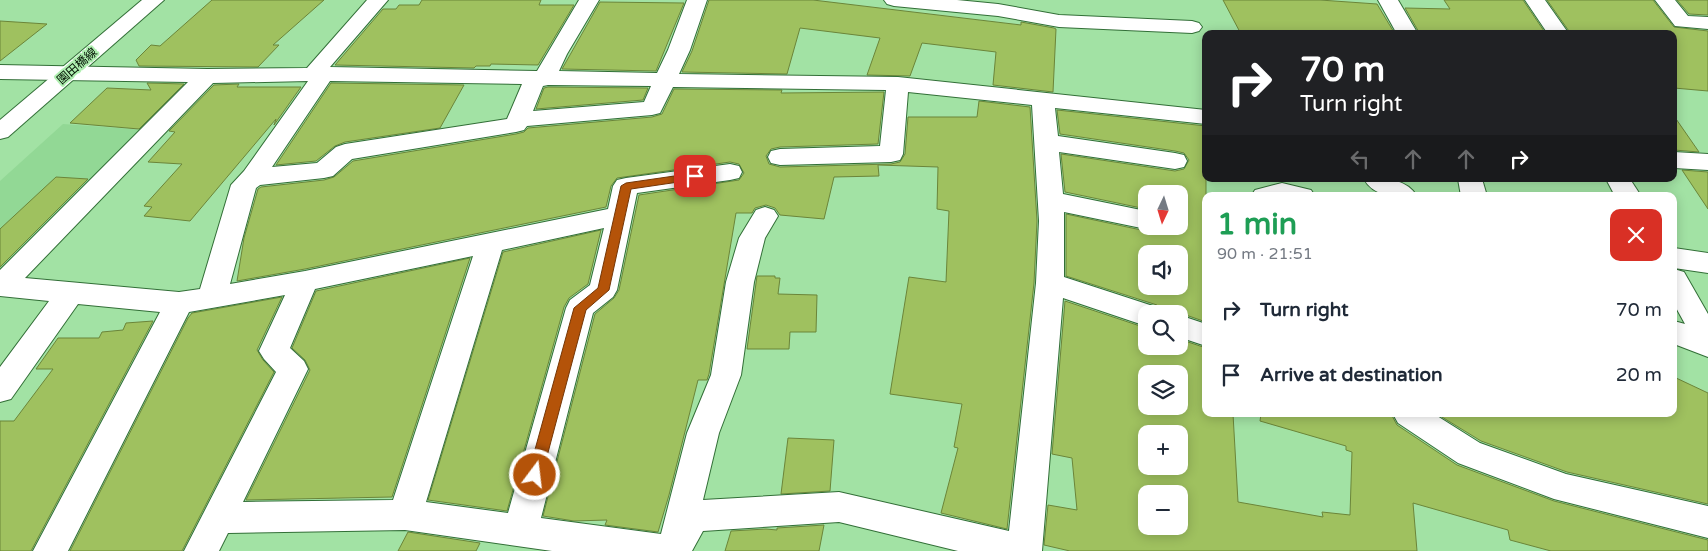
<!DOCTYPE html>
<meta charset="utf-8">
<style>
:root{--surface:#fff;--page:#f6f6f7;--text:#1f2937;--muted:#747a83}
body{margin:0;font-family:"Varela Round","Noto Sans JP",sans-serif;background:var(--page);color:var(--text);height:100vh;display:flex;flex-direction:column;font-size:19px;white-space:nowrap}
*{box-sizing:border-box;margin:0}
p{font-size:16px;color:var(--muted)}
.icon{flex:none;width:28px;height:28px;fill:none;stroke:currentColor;stroke-width:2;stroke-linecap:round;stroke-linejoin:round}
.map{position:relative;flex:1;overflow:hidden}
.sheet{position:absolute;left:1202px;top:192px;width:475px;height:225px;display:flex;flex-direction:column;background:var(--surface);border-radius:10px;box-shadow:0 2px 12px #0003}
.sheet>*{flex:none}
.top-card{position:absolute;left:1202px;top:30px;width:475px;height:152px;border-radius:10px;box-shadow:0 2px 12px #0003;background:#202124;color:#fff;overflow:hidden}
.needle{width:32px;rotate:184deg}
.buttons{position:absolute;left:1138px;top:185px;display:grid;gap:10px}
.buttons a{display:grid;place-items:center;width:50px;height:50px;border-radius:10px;background:var(--surface);box-shadow:0 2px 12px #0003;font-size:25px}
.pin{position:absolute;display:grid;place-items:center;width:42px;height:42px;color:#fff;margin:-21px;border-radius:10px;box-shadow:0 2px 8px #0006}
.me{position:absolute;width:55px;margin:-28px;rotate:15deg;stroke-linejoin:round;filter:drop-shadow(0 0 4px #0008)}
.turn{display:flex;align-items:center;gap:18px;height:105px;padding:0 15px;font-size:22px}
.turn .icon{width:65px;height:65px;stroke-width:2.5}
.turn b{display:block;font-size:35px;line-height:42px}
.lanes{display:flex;align-items:center;height:48px;padding:0 15px;background:#0003;justify-content:center;gap:25px;direction:ltr}
.lanes .off{opacity:.35}
.round{display:grid;place-items:center;flex:none;width:52px;height:52px;border-radius:10px;background:var(--page)}
.head{display:flex;align-items:center;justify-content:space-between;height:85px;padding:0 15px}
h1{font-size:30px;font-weight:700;line-height:38px;color:#1e9e55}
ul{padding:0;list-style:none}
li{display:flex;align-items:center;gap:15px;height:65px;padding:0 15px}
li div{flex:1}
li b{display:block;font-size:19px}
li em{font-style:normal}
.map>svg:first-child{display:block}
.built{fill:#92d895}
.building{fill:#9fc15f;stroke:#6b8539;fill-rule:evenodd}
.lines{fill:none;stroke-linecap:round;stroke-linejoin:round}
.street-casing{stroke:#326f37;stroke-width:2}
.secondary-casing{stroke:#326f37;stroke-width:2}
.street{fill:#fff;fill-rule:evenodd}
.secondary{fill:#fff;fill-rule:evenodd}
.route{fill:#b45309;stroke:#753606}
.labels{text-anchor:middle;stroke-width:4;stroke-linejoin:round;paint-order:stroke}
.far-street-label{font-size:12px;fill:#001000;stroke:#afefb0}
</style>
<div class="map">
<svg width="1708" height="551" viewBox="0 0 1708 551">
<rect width="100%" height="100%" fill="#a2e2a4"/>
<path class="built" d="M63,124l83,6 -137,137 -9,3v-89z"/>
<g class="building">
<path d="M212,0h112l-51,45h6l-21,22 -119,-1 -3,-6 15,-15 9,1z"/>
<path d="M422,0h119l-2,5h35l-36,60 -47,-1 -1,2h-14l-2,2 -139,-3 48,-56h13l3,-4h20z"/>
<path d="M709,0h104l208,25v-3l33,6 2,1 -3,63 -60,-7 3,-33 -74,-9 -12,33 -43,-1 13,-37 -80,-10 -13,46 -105,-2 10,-21z"/>
<path d="M1223,0h97l57,4 18,30h-154z"/>
<path d="M1444,0h79l23,34h-126l-15,-26 45,1z"/>
<path d="M1547,0h106l21,27 34,4v60l-34,-3v-54h-103z"/>
<path d="M1677,0h31v15l-19,-1z"/>
<path d="M600,2l84,1 -28,68 -94,-2z"/>
<path d="M0,21l47,3 -47,37z"/>
<path d="M147,83l37,1 -45,45 -69,-6 37,-35 44,2z"/>
<path d="M331,83l133,2 -24,43 -95,14 -10,4 -19,15 -40,4z"/>
<path d="M239,84l-2,3h64l-27,38 2,-6 -86,102 -46,-5 8,-9 -8,-1 38,-42 -34,-2 27,-30 -6,-1 45,-46z"/>
<path d="M548,87l100,1 -5,12 -107,9 8,-21z"/>
<path d="M674,89l108,1 -1,3 103,-1 -6,52 -98,3 -9,2 -5,7 3,8 11,3 111,-3 9,-2 5,-8 3,-37h69l2,-16 51,6 7,114 -3,62 -27,246 -66,-16 17,-65 -4,-1 8,-43 -72,-10 19,-117 37,5 3,-71 -12,-2 1,-42 -60,-2 1,11 -45,1 -10,42 -44,-4 -5,-7 -9,-3 -11,3 -3,5h-16l-27,161 -2,6h-9l-29,115 -11,37 -53,-7 2,-5 -33,1 -31,-5 52,-202 19,-16 5,-8 20,-95 100,-15 5,-7 -5,-9 -9,-2 -113,16 -6,8 -5,21 -301,62 -68,12 7,-43 14,-49 3,-2 63,-7 10,-3 19,-16 163,-27 8,-2 4,-4 124,-11 10,-3z"/>
<path d="M1057,110l149,16v196l-26,-9 -18,1 -5,-9 -91,-29v-62l80,17 11,-5h22v-32h-33v15l-81,-17 -4,-38 114,17 9,-2 5,-9 -5,-7 -9,-2 -115,-17zM1146,254h33v32h-33z"/>
<path d="M1674,116l25,36 -25,-2z"/>
<path d="M1682,170l26,2v37z"/>
<path d="M56,177l32,2 -88,88v-38z"/>
<path d="M601,230l-13,54 -19,14 -5,9 -57,204 -79,-11 75,-248z"/>
<path d="M470,258l-78,239 -146,3 64,-130 -5,-10 -13,-12 24,-57z"/>
<path d="M757,276h18v2h5l-2,16 39,1 -1,37h-26l-1,17h-42z"/>
<path d="M282,297l-25,53 6,10 11,12 -92,179h-112l118,-233 4,-5z"/>
<path d="M1065,301l81,27v18h33v-7l27,9v66h27l5,88 85,15 -1,-5 28,3 2,-63 -6,-2v-4l-86,-25 1,-7h130l6,11 60,40 97,36 154,39v11h-157l-41,-11 -2,-10 -95,-27 4,48h-347l-26,-6 4,-40 29,5 -5,-52 -20,-4zM1146,374h33v32h-33zM1146,434h33v32h-33zM1146,494h33v32h-33z"/>
<path d="M153,321l-122,230h-31v-130h14l39,-52h-17l22,-31h41l3,-6 21,-2 3,-7z"/>
<path d="M1674,377l34,16v111l-141,-32 -86,-31 -44,-27h237z"/>
<path d="M788,438l46,2 -4,51 -49,3z"/>
<path d="M824,525l-5,26h-94l6,-20 35,-2 11,1v-2z"/>
<path d="M408,532l72,11 -4,8h-78z"/>
</g>
<g class="lines">
<defs>
<g id="street">
<path d="M367,0h21l-58,67 207,4 42,-71h20l-32,54 -8,17 98,2 11,-23 19,-50h20l-17,50 -11,24 219,3 308,33v14l-151,-16 3,28 117,17 9,2 3,6 -3,6 -9,2 -116,-17 4,42 83,17v15h9l-9,3 -82,-17v65l92,30 4,7h-14v12l-83,-28 -21,253h-84l-119,-29 -136,9 -11,20h-140l-147,-21 -177,3 -9,18h-35l92,-179 -12,-13 -5,-8 26,-56 -96,17 -121,239h-35l127,-239 -82,-8 -67,95 -11,3v-35l49,-66 -49,-5v-26l188,-188 -188,-3v-14l207,4 100,-1zM308,81l-64,90 -13,14 -31,104 -21,3 -154,-14 188,-195zM330,81l192,3 -15,35 -162,25 -9,3 -19,16 -45,4zM548,85l103,1 -7,16 -111,9 10,-25zM673,87l213,3 -6,56 -100,3 -9,2 -3,6 3,6 9,2 111,-3 9,-2 3,-6 5,-62 124,13 7,116 -3,62 -27,248 -170,-39 -136,8 16,-67 22,-58 13,-93 11,-44 13,-22 -4,-6 -9,-3 -9,3 -17,28 -13,44 -15,93 -24,58 -26,101 -120,-16 52,-205 20,-16 4,-7 20,-97 93,-13 9,-2 3,-6 -3,-6 -9,-2 -104,14 -9,2 -4,6 -5,23 -303,62 -75,13 26,-96 4,-3 64,-7 9,-2 19,-17 164,-27 8,-2 3,-4 125,-11 8,-2zM604,228l-14,57 -20,15 -4,8 -58,205 -82,-11 76,-252zM473,256l-80,244 -150,2 65,-133 -4,-8 -14,-13 25,-59z"/>
<path d="M884,0h73l41,4 61,11 133,6 7,2 3,4 -3,4 -7,2 -133,-6 -61,-11 -104,-10 -7,-2z"/>
<path d="M1378,0h20l20,34h-21z"/>
<path d="M1525,0h20l24,34h-21z"/>
<path d="M1655,0h20l13,16 20,1v12l-33,-3z"/>
<path d="M1674,152l34,2v16l-34,-2z"/>
<path d="M1364,179c20,0 41,-2 53,17 -19,1 -43,2 -53,-17z"/>
<path d="M1458,179h24l5,17h-26z"/>
<path d="M1606,179h24l11,17h-26z"/>
<path d="M1282,183l29,7 4,6h-64l4,-6z"/>
<path d="M1674,248l34,5v20l-34,-5z"/>
<path d="M1674,269l10,3 24,42v43l-34,-13v-23l11,3 -11,-20z"/>
<path d="M1179,315l27,9v22l-27,-9z"/>
<path d="M1393,414h41l46,29 86,31 142,32v32l-154,-39 -96,-36 -60,-40z"/>
</g>
<path id="secondary" d="M142,0h22l-156,137 -8,2v-19z"/>
</defs>
<use href="#street" class="street-casing"/>
<use href="#secondary" class="secondary-casing"/>
<use href="#street" class="street"/>
<use href="#secondary" class="secondary"/>
</g>
<path class="route" d="M695,173l5,3 -1,3 -68,10 -22,101 -23,20 -44,165 -2,4 -5,2 -5,-2 -2,-4 46,-167 24,-20 23,-102 5,-3z"/>
<g class="labels">
<g class="far-street-label">
<text transform="translate(77 66) rotate(-41)" y="4">園田橋線</text>
</g>
</g>
</svg>
<div class="buttons">
<a><svg class="needle" viewBox="-14 -14 28 28"><path d="M0-13l5 13h-10z" fill="#e53935"/><path d="M0 13l5-13h-10z" fill="#747a83"/></svg></a>
<a><svg class="icon" aria-label="sound" viewBox="0 0 24 24"><path d="M4 9h4l5-4v14l-5-4H4zM17 9q2 3 0 6"/></svg></a>
<a><svg class="icon" aria-label="search" viewBox="0 0 24 24"><circle cx="10" cy="10" r="6"/><path d="M15 15l6 6"/></svg></a>
<a><svg class="icon" aria-label="layers" viewBox="0 0 24 24"><path d="M12 4l9 5-9 5-9-5zM3 14l9 5 9-5"/></svg></a>
<a>+</a>
<a>−</a>
</div>
<div class="pin" style="left:695px;top:176px;background:#d93025"><svg class="icon" aria-label="arrive" viewBox="0 0 24 24"><path d="M6 21V4h12l-3 4 3 4H6"/></svg></div>
<svg class="me" style="left:535px;top:475px" viewBox="-20 -20 40 40"><circle r="17" fill="#b45309" stroke="#fff" stroke-width="3"/><path d="M0-11L8 9 0 5-8 9z" fill="#fff"/></svg>
<div class="top-card">
<div class="turn"><svg class="icon" aria-label="right" viewBox="0 0 24 24"><path d="M7 20v-9h11M14 6l5 5-5 5"/></svg><div><b>70 m</b>Turn right</div></div>
<div class="lanes"><svg class="icon off" aria-label="left" viewBox="0 0 24 24"><path d="M17 20v-9H6M10 6l-5 5 5 5"/></svg><svg class="icon off" aria-label="ahead" viewBox="0 0 24 24"><path d="M12 20V5M6 11l6-6 6 6"/></svg><svg class="icon off" aria-label="ahead" viewBox="0 0 24 24"><path d="M12 20V5M6 11l6-6 6 6"/></svg><svg class="icon" aria-label="right" viewBox="0 0 24 24"><path d="M7 20v-9h11M14 6l5 5-5 5"/></svg></div>
</div>
<section class="sheet">
<div class="head"><div><h1>1 min</h1><p>90 m · 21:51</p></div><a class="round" style="background:#d93025;color:#fff"><svg class="icon" aria-label="close" viewBox="0 0 24 24"><path d="M6 6l12 12M18 6L6 18"/></svg></a></div>
<ul>
<li><svg class="icon" aria-label="right" viewBox="0 0 24 24"><path d="M7 20v-9h11M14 6l5 5-5 5"/></svg><div><b>Turn right</b></div><em>70 m</em></li>
<li><svg class="icon" aria-label="arrive" viewBox="0 0 24 24"><path d="M6 21V4h12l-3 4 3 4H6"/></svg><div><b>Arrive at destination</b></div><em>20 m</em></li>
</ul>
</section>
</div>
